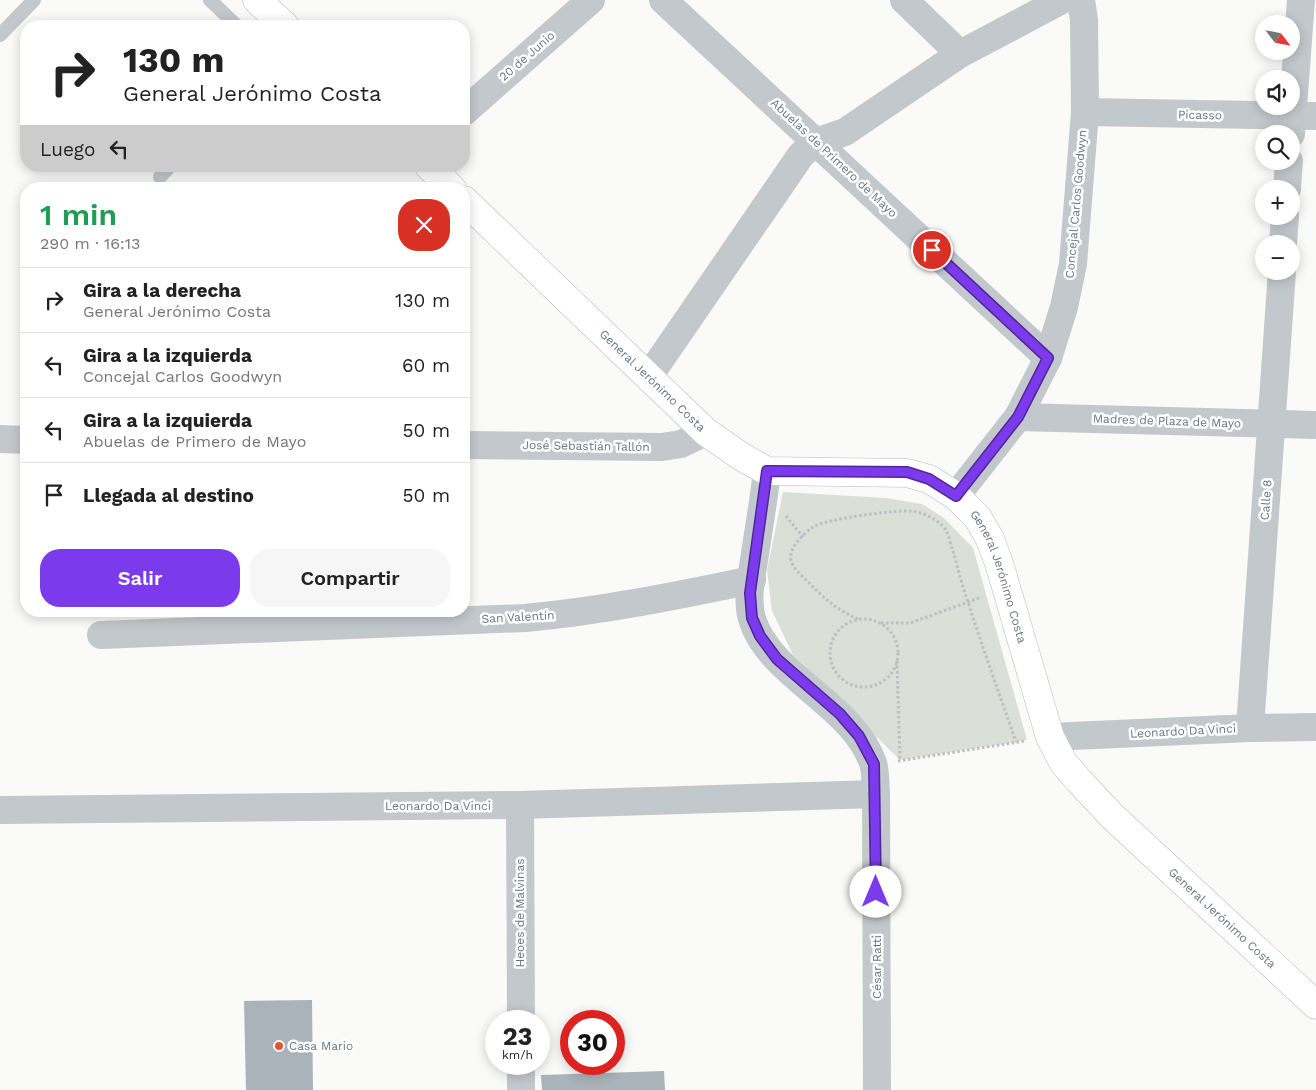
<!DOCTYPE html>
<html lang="es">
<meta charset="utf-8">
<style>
:root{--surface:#fff;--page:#f6f6f6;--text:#222;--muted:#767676;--line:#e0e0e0;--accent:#7c3aed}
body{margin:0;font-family:"Work Sans",sans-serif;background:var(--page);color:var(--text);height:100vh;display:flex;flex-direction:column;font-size:19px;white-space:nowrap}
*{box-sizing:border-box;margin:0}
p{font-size:16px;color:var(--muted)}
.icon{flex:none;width:28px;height:28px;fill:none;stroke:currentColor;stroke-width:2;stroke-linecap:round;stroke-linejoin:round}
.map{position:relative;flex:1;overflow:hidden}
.panel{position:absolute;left:20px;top:182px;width:450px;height:435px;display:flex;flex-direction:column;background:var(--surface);border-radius:20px;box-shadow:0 2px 12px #0003}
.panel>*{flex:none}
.guide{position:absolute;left:20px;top:20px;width:450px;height:152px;border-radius:20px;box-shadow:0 2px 12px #0003;background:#fff;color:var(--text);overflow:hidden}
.needle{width:32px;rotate:122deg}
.buttons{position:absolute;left:1255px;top:15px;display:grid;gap:10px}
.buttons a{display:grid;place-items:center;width:45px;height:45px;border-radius:50%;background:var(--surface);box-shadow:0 2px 12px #0003;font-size:25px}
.speed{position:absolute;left:485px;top:1010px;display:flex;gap:10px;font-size:25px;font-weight:700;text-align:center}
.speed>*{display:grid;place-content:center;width:65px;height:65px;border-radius:50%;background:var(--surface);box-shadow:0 2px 12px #0003;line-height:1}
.speed small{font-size:12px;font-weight:400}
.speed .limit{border:8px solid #d22;background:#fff;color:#111}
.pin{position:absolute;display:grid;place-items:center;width:42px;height:42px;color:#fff;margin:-21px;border:2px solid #fff;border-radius:50%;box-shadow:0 1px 5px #0007}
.me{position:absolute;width:55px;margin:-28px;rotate:0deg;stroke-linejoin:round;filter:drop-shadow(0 0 4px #0008)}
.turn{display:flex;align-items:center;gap:18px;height:105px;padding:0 20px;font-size:22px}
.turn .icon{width:65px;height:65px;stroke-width:2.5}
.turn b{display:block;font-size:35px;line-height:42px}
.then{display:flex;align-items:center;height:48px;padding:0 20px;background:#0003;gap:10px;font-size:19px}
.round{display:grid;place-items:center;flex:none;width:52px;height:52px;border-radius:20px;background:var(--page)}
.overview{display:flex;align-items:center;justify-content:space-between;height:85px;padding:0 20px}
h1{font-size:30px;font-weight:600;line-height:38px;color:#1e9e55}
.button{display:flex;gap:10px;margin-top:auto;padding:10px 20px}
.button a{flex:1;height:58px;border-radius:20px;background:var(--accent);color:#fff;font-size:20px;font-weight:600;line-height:58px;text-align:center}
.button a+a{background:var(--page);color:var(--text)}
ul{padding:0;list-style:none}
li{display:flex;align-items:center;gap:15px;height:65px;padding:0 20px;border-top:1px solid var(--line)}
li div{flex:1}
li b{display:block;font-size:19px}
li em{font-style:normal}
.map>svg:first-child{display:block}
.green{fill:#dadfd7}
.building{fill:#aab3b9}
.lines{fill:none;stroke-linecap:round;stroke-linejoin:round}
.secondary-casing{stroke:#b3babf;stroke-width:29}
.path{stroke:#bbbfc2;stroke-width:3;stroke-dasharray:2.5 2.5;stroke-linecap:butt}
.lane{stroke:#c3c8cc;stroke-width:14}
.street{stroke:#c3c8cc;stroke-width:28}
.secondary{stroke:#fff;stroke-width:28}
.route-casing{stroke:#51269a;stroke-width:12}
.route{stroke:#7c3aed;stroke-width:9}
.poi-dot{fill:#e4572e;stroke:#fff;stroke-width:2}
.labels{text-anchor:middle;stroke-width:5;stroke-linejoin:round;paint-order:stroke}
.street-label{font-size:12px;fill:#657683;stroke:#fff}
.poi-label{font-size:12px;fill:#657683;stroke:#fff;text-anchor:start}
</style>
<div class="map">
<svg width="1316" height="1090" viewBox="0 0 1316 1090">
<rect width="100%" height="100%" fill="#fafaf8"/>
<path class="green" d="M783,492l103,6 36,6 22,14 29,30 54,192 -127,20 -107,-105 -21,-44 -5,-41z"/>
<g class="building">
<path d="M312,1000l1,90h-67l-2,-89z"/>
<path d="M664,1071l1,19h-123l-1,-15z"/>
</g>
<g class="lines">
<defs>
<g id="secondary">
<path d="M257,0l28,26"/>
<path d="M429,166l23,23"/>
<path id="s1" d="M464,200l242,232 36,25 25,14 140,2 22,6 27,17 22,22 12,21 9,24 51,174 13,25 16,19 34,36 203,188"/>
</g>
</defs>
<use href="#secondary" class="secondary-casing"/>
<g class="path">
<path d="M786,516l17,21"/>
<path d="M858,619c-22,-10 -31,-18 -48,-35 -6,-7 -17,-14 -19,-24 -2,-13 12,-26 22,-33 12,-8 81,-17 97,-16 13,1 28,8 36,19 3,6 5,15 7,21 5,17 9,35 15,51 15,47 32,94 48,140"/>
<circle cx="864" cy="653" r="34"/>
<path d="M881,623h29l72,-26"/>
<path d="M897,661l3,99"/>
<path d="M898,761l127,-20"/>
</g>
<g class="lane">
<path d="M210,0l27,26"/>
<path d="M0,35l34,-35"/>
<path d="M160,177l10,-11"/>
</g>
<g class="street">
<path d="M663,0l385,358"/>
<path d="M904,0l56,54"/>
<path d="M464,112l127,-112"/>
<path d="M1085,112l231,4"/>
<path d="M1291,134l10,-134"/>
<path d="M1287,189l2,-28"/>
<path d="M1283,244l2,-28"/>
<path d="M649,376l152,-221 15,-13 29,-10 115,-78 102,-54"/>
<path d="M1018,417l298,8"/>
<path d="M0,439l26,1"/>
<path d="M464,445l198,2 19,-3 25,-12"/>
<path d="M767,471c-3,28 -8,55 -12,83 -3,20 -9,44 -3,65 18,58 100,84 121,144 3,9 2,21 3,31l1,296"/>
<path d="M956,496l62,-79 30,-59 16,-51 9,-43 12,-152 -1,-92 -3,-20"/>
<path d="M101,635l424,-17c76,-7 151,-22 227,-38"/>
<path d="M1250,728l32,-457"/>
<path d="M1050,737l200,-9 66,-1"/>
<path d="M520,805l1,216"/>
<path d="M0,810l520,-5 356,-11"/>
<path d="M521,1064v26"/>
</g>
<use href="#secondary" class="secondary"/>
</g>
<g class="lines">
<defs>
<path id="route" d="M876,892l-2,-128 -15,-28 -19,-22 -63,-55 -17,-23 -8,-18 -2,-25 17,-122 140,1 22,7 27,17 62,-79 30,-59 -116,-108"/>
</defs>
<use href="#route" class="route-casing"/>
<use href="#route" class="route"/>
</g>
<circle class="poi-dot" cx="279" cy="1046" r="5"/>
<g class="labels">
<g class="street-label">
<text transform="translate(527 56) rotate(-41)" y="4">20 de Junio</text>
<text transform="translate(1200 115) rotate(1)" y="4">Picasso</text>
<text transform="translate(834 158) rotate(43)" y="4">Abuelas de Primero de Mayo</text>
<text transform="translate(1076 204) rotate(-85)" y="4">Concejal Carlos Goodwyn</text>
<text dy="4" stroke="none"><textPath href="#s1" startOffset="261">General Jerónimo Costa</textPath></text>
<text transform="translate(1167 421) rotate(2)" y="4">Madres de Plaza de Mayo</text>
<text transform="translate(586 446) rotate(1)" y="4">José Sebastián Tallón</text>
<text transform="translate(1266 500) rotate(-86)" y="4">Calle 8</text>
<text dy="4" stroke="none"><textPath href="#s1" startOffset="696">General Jerónimo Costa</textPath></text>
<text transform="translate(518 617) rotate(-3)" y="4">San Valentín</text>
<text transform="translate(1183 731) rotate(-3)" y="4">Leonardo Da Vinci</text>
<text x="438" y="810">Leonardo Da Vinci</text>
<text transform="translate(520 913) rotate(-90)" y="4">Heoes de Malvinas</text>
<text dy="4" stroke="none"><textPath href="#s1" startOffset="1116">General Jerónimo Costa</textPath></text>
<text transform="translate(877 967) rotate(-90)" y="4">César Ratti</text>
</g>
<g class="poi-label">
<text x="289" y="1050">Casa Mario</text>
</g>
</g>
</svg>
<div class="buttons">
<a><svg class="needle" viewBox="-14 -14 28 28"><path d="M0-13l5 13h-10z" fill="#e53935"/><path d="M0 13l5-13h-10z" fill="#767676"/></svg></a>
<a><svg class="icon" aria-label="sound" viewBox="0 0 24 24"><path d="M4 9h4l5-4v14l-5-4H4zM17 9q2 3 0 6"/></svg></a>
<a><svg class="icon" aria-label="search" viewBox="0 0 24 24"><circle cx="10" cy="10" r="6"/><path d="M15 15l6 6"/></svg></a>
<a>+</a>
<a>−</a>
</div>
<div class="speed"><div>23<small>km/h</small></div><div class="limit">30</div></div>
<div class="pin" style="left:932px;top:250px;background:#d93025"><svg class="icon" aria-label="arrive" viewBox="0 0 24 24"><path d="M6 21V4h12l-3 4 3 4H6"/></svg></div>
<svg class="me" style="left:876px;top:892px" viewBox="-20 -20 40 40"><circle r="19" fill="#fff"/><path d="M0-13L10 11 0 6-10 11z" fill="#7c3aed"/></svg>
<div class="guide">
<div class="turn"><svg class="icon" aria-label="right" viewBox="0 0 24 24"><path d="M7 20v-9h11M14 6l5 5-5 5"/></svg><div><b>130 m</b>General Jerónimo Costa</div></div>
<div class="then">Luego<svg class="icon" aria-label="left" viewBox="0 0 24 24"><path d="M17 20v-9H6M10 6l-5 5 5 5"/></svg></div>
</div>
<section class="panel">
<div class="overview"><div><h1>1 min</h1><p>290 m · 16:13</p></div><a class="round" style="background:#d93025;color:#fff"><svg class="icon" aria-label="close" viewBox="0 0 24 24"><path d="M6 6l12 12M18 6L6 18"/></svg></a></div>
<ul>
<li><svg class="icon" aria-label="right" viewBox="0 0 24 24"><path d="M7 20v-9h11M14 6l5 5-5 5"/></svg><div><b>Gira a la derecha</b><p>General Jerónimo Costa</p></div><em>130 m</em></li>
<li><svg class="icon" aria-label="left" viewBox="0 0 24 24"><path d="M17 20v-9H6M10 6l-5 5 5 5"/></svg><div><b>Gira a la izquierda</b><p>Concejal Carlos Goodwyn</p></div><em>60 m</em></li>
<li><svg class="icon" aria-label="left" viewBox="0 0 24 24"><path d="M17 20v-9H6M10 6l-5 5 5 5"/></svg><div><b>Gira a la izquierda</b><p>Abuelas de Primero de Mayo</p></div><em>50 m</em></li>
<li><svg class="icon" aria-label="arrive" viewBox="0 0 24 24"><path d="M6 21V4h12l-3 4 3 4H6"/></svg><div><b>Llegada al destino</b></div><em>50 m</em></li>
</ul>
<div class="button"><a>Salir</a><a>Compartir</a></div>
</section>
</div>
